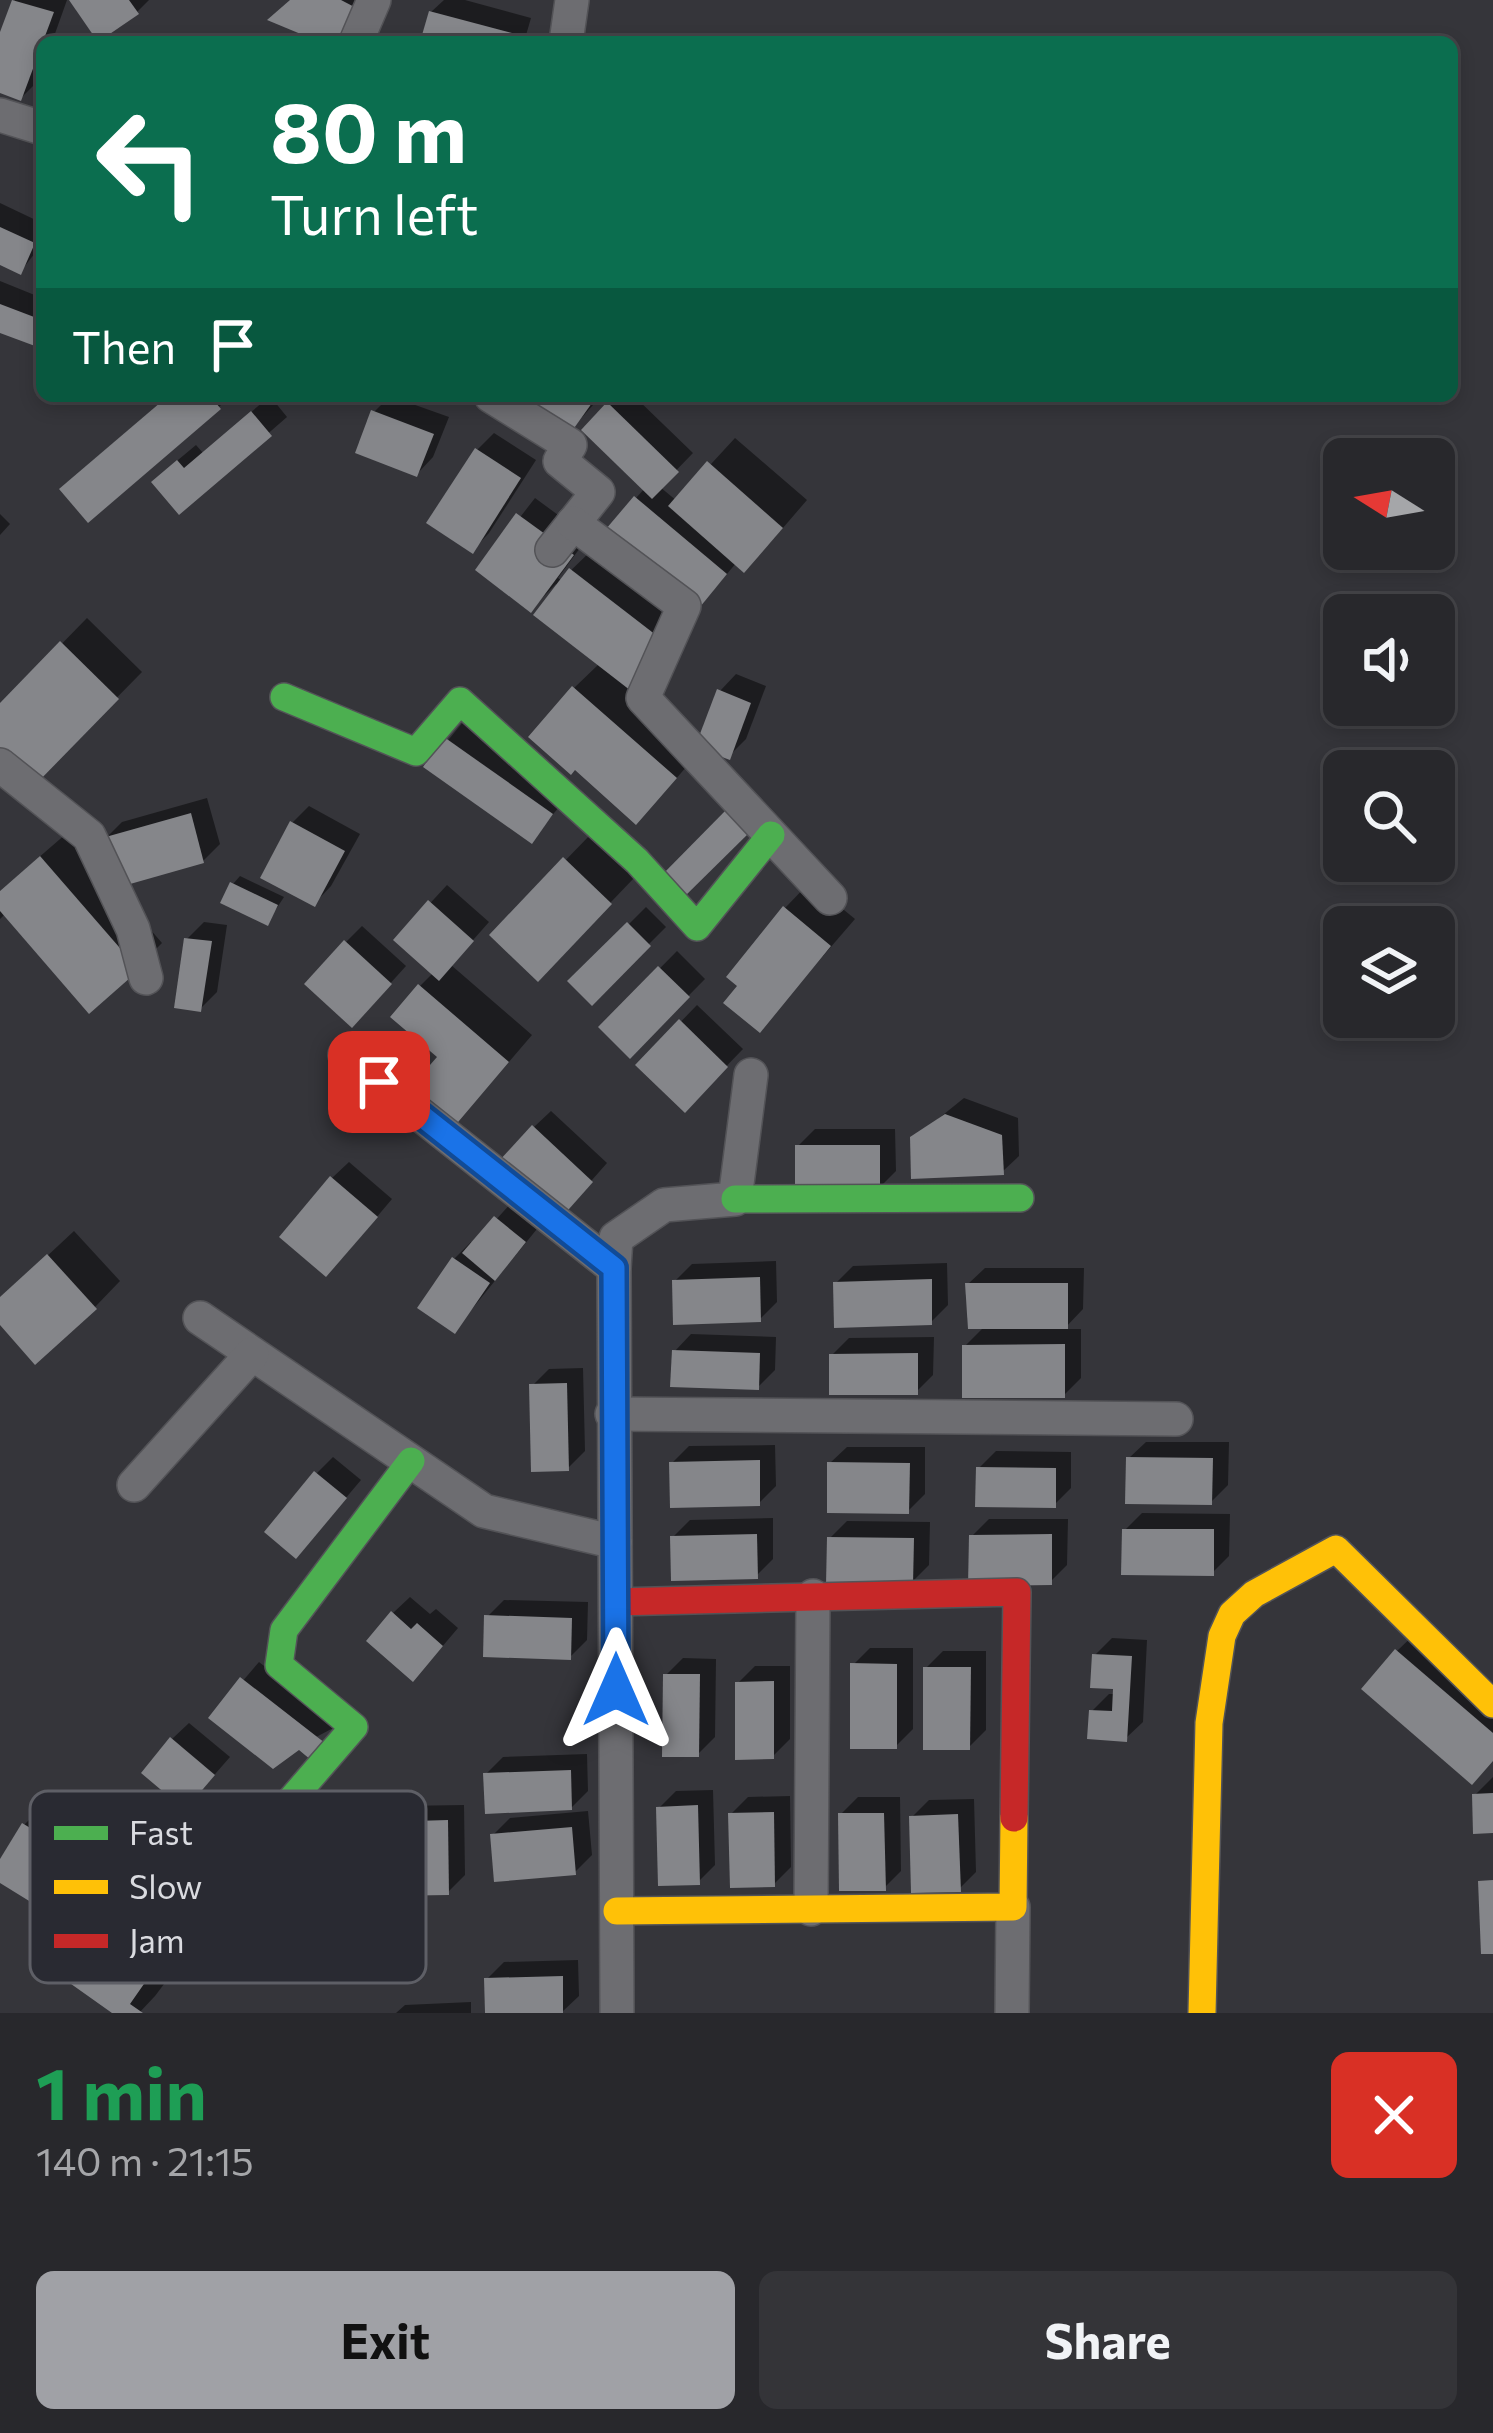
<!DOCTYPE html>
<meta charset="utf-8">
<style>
:root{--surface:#28282c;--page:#343438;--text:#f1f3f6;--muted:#a5a6a9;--line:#444448;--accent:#a0a1a6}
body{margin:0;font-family:Commissioner,sans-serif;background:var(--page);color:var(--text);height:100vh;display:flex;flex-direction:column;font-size:45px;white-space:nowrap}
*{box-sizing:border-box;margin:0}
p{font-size:39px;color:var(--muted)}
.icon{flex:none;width:66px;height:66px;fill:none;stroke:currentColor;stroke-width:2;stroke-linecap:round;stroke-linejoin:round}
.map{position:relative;height:2013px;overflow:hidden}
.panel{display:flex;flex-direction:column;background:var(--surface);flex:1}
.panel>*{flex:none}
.top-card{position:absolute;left:36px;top:36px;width:1422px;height:366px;border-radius:18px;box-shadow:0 6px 18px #0003,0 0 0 3px var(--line);background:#0b6e4f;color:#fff;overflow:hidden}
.needle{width:78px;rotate:281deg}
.tools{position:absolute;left:1323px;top:438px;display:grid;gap:24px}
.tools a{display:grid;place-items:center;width:132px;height:132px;border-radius:18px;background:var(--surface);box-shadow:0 6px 18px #0003,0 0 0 3px var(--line);font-size:60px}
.pin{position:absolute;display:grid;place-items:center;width:102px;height:102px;color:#fff;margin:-51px;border-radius:24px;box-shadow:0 6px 18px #0006}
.me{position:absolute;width:132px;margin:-66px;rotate:0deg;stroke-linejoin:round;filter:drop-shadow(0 0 9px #0008)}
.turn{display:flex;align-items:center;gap:42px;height:252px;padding:0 36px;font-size:54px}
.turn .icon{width:156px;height:156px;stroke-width:2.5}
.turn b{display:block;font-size:84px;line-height:102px}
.then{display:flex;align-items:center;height:114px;padding:0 36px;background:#0003;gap:24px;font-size:45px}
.round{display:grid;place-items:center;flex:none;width:126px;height:126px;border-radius:18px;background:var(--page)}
.head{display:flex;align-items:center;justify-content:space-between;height:204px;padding:0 36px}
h1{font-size:72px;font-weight:700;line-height:90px;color:#1e9e55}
.cta{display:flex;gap:24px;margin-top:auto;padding:24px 36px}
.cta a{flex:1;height:138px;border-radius:18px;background:var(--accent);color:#111;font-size:48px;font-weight:700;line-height:138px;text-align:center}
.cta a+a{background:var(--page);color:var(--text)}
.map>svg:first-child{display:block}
.shadow{fill:#0007}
.building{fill:#85868a}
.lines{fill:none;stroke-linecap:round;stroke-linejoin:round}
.street-casing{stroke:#535357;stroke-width:36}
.fast-casing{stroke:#535357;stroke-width:30}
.slow-casing{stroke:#535357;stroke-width:30}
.jam-casing{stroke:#535357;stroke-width:30}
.street{stroke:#6d6d71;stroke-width:33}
.fast{stroke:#4caf50;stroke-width:27}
.slow{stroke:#ffc107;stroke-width:27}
.jam{stroke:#c62828;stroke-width:27}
.route-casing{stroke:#114b97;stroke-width:30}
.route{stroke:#1a73e8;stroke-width:21}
.key{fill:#292a32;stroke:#5e5f66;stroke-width:3}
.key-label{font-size:33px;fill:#dadbe0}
</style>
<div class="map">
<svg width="1493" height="2013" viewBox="0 0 1493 2013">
<rect width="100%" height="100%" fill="#35353a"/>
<g class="shadow">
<path d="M15,0h52l-15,42h-10v27l-4,12 -17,17 -21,-8v-49z"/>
<path d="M73,0h76l-12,12z"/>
<path d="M292,0h85l-23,42h-61l10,-10z"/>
<path d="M444,0h21l66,18 -7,24h-101l8,-30z"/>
<path d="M0,203l42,20v21l-21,27 -21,-9z"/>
<path d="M0,281l42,17v37l-8,8 -34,-14z"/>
<path d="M168,396h62l-11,11 -130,57z"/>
<path d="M270,396l17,21 -108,94 -7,-46 24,-20 7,8z"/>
<path d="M390,396l59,21 -16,40 -16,17 -43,-62z"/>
<path d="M502,396h99l-40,45z"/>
<path d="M618,396h16l59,57 -33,34 17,14 58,-63 72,62 -37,43 -33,19 -21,25 -80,-89 9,-10 -60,-58z"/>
<path d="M494,433l42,27 -47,73 -16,17 4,-100z"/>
<path d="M535,498l53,39 -30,41 3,2 36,-35 92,70 -56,77 67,59 -38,44 -88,-107 26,-25 -41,-76 -3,-3 -25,25 -52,-39z"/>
<path d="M0,514l10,10 -10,11z"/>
<path d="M87,618l55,54 -107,109 -35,-35v-39z"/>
<path d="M736,674l30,12 -20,53 -17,17 -9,-65z"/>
<path d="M463,722l105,74 -36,44 -105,-74z"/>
<path d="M207,798l13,46 -17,17 -98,-22 17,-17z"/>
<path d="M309,806l51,28 -29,52 -16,17 -23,-80z"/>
<path d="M67,833l95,110 -25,25 -131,-55 -6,6v-28z"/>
<path d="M591,834l44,43 -72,75 -70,-17z"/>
<path d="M240,876l44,21 -17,26 -34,-39z"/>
<path d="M810,882l45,37 -95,110 25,-121z"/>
<path d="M447,885l42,37 -38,43 81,70 -54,63 -37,-42 -21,-70 14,-14 -37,-33z"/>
<path d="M646,907l20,20 -74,74 -20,-20z"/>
<path d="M204,922l23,3 -10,67 -17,17 -13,-70z"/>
<path d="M362,926l44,40 -38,42 -22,-66z"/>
<path d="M677,951l28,28 -75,76 -28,-28z"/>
<path d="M697,1005l46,44 -58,60 -46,-44z"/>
<path d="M964,1098l54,20 1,38 -17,16 -89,-33z"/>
<path d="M551,1111l56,52 -30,34 -43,-70z"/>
<path d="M815,1129h80l1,42 -17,17 -81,-42z"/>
<path d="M349,1162l43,37 -49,58 -11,-79z"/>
<path d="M513,1201l28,23 -86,106 -1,-71 17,-17 3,2z"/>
<path d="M74,1231l46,50 -25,26 -95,14v-21z"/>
<path d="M776,1261l1,41 -17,17 -85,-38 17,-17z"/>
<path d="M947,1263l1,42 -17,17 -95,-39 17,-17z"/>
<path d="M985,1268h99l-1,41 -19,20h17v49l-17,17 -99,-49 20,-20 -17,-42z"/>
<path d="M691,1334l85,3 -1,33 -17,17 -83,-36z"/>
<path d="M934,1337l-1,38 -17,17 -84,-37 17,-17z"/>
<path d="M583,1368l2,83 -17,17 -36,-82 17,-17z"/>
<path d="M1146,1442h83l-1,43 -17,17 -82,-44z"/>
<path d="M775,1445l1,41 -17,17 -87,-40 17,-17z"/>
<path d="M847,1447h78v47l-17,17 -78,-48z"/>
<path d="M996,1451l75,1v36l-17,17 -75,-37z"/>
<path d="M333,1457l28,23 -49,58 4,-64z"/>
<path d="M1142,1513l88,1 -1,42 -17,17 -87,-43z"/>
<path d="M773,1518v41l-17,17 -83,-39 17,-17z"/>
<path d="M989,1519h79l-1,46 -17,17 -78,-46z"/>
<path d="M847,1521l83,1 -1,43 -17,17 -82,-44z"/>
<path d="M410,1597l20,17 6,-5 22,19 -28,33 -37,-48z"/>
<path d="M504,1600l84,2 -1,38 -17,17 -83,-40z"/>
<path d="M1423,1626l70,60v74l-96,-109z"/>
<path d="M1112,1638l35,2 -4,82 -17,16 -34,-27 17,-17h6l1,-8 -21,-31z"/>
<path d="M870,1648h43v81l-17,17 -43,-81z"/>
<path d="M943,1651h43v79l-17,17 -43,-79z"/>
<path d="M683,1658l33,1 -1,78 -17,17 -32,-79z"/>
<path d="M259,1662l80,63 -40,21 -87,-29z"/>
<path d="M755,1666h35v73l-17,17 -35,-73z"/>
<path d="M189,1723l41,34 -28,32 -30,-50z"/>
<path d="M587,1754l1,37 -18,18 -84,-35 17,-17z"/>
<path d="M1493,1777v53l-18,-35z"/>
<path d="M713,1790l2,75 -17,17 -39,-74 17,-17z"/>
<path d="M790,1796l1,71 -17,17 -43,-70 17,-17z"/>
<path d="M858,1797h42l1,74 -17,17 -43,-74z"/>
<path d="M974,1799l2,73 -17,17 -47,-72 17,-17z"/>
<path d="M464,1805l1,70 -17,17 -64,-69 16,-17z"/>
<path d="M41,1808l54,32 -31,52 -17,17 -47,-29v-15l24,-40z"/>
<path d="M588,1811l4,44 -17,17 -82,-37 17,-17z"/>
<path d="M180,1814l69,48 -35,41 4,3 -29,42 -26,26 -5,-4 -5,7 11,7 -9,12 -16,17h-21l-43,-60 23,-24 26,-46 27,-28 3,-16z"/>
<path d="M578,1960l1,36 -17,16 -74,1 -1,-34 17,-17z"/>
<path d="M471,2002v11h-75l9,-8z"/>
</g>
<g class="building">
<path d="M12,0l42,12 -33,89 -21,-8v-61z"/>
<path d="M69,0h60l10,14 -41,28z"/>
<path d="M290,0h51l23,12 -13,30h-31l-53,-22z"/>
<path d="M429,11l87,23 -2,8h-94z"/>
<path d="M0,227l35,16 -14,32 -21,-10z"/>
<path d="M0,304l42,16 -7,26 -35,-13z"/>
<path d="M168,396h42l11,13 -133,114 -29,-34z"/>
<path d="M497,396h100l-35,49z"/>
<path d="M607,402l72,70 -27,27 -71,-69z"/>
<path d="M371,410l63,24 -17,43 -62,-24z"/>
<path d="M251,411l21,25 -93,79 -28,-33 26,-22 7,8z"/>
<path d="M475,448l46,30 -48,76 -47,-31z"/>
<path d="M707,461l76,67 -39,45 -76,-67z"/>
<path d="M634,496l93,78 -27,33 -94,-78z"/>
<path d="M516,513l58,42 -43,58 -56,-43z"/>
<path d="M569,568l96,74 -30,52 -102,-79z"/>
<path d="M60,641l59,58 -84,86 -35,-35v-47z"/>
<path d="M572,686l105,92 -41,47 -61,-55 -4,5 -43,-38z"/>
<path d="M717,689l34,14 -21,57 -35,-13z"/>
<path d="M444,737l109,77 -21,30 -109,-77z"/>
<path d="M728,808l23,23 -70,69 -22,-22z"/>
<path d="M191,813l13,50 -88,25 -14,-50z"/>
<path d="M290,821l55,30 -30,56 -55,-29z"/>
<path d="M40,856l99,114 -50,44 -89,-103v-20z"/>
<path d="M563,857l49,47 -74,78 -49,-47z"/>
<path d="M230,882l48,23 -10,21 -48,-23z"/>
<path d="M428,900l46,41 -35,40 -46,-41z"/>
<path d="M783,906l48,40 -71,87 -37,-30 14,-17 -11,-9z"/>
<path d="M627,922l24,24 -59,60 -25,-25z"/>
<path d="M184,938l28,3 -11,71 -27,-4z"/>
<path d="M344,940l48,44 -40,44 -48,-44z"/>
<path d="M658,966l32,31 -60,62 -32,-32z"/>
<path d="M418,984l91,78 -56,66 -45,-38 29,-33 -47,-40z"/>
<path d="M679,1019l49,48 -43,46 -50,-48z"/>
<path d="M945,1114l57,21 2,40 -93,4 -1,-42z"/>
<path d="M532,1125l61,57 -32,36 -62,-57z"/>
<rect x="795" y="1145" width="85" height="46"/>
<path d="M330,1176l48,41 -52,60 -47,-40z"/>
<path d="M494,1216l32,26 -31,39 -33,-28z"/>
<path d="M47,1254l50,55 -62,56 -35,-40v-28z"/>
<path d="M452,1257l38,26 -35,51 -38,-26z"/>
<path d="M760,1277l1,45 -88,3 -1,-45z"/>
<path d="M932,1279v46l-98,3 -1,-46z"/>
<path d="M965,1283h103v46h-100z"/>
<path d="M1065,1344v54h-103v-53z"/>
<path d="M672,1350l88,3 -1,37 -89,-3z"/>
<path d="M918,1353v42h-89v-41z"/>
<path d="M567,1383l2,88 -38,1 -2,-88z"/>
<path d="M1126,1457l87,1 -1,47 -87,-1z"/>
<path d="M760,1460v46l-90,2 -1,-46z"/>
<path d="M827,1462l83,1 -1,51 -82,-1z"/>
<path d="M976,1467l80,1v40l-81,-1z"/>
<path d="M314,1471l33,27 -51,61 -32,-27z"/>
<path d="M1122,1529h92v47l-93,-1z"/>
<path d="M757,1534l1,45 -87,2 -1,-45z"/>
<path d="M1052,1534v51l-84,1 1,-51z"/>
<path d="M827,1537l87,1 -1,47h-87z"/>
<path d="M391,1611l20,18 6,-6 26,23 -30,36 -47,-41z"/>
<path d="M484,1615l88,3 -1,42 -88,-3z"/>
<path d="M1395,1649l98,84v28l-21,24 -111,-96z"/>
<path d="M1092,1654l40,2 -5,86 -40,-3 2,-29 23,1 1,-22 -23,-1z"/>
<path d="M850,1663l47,1v85h-47z"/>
<path d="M923,1667h48l-1,83h-47z"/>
<path d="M663,1674h37l-1,83h-37z"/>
<path d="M240,1677l85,66 -14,17 -12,-10 -26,19 -65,-51z"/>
<path d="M774,1681v78l-39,1v-78z"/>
<path d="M170,1737l45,38 -30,35 -44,-37z"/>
<path d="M571,1770l1,40 -87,4 -2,-41z"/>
<path d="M1493,1793v40l-20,1 -1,-40z"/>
<path d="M698,1805l2,80 -42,1 -2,-79z"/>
<path d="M774,1812l1,75 -45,1 -2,-75z"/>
<path d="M838,1813h46l2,78h-47z"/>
<path d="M958,1814l3,78 -50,1 -2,-77z"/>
<path d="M448,1820l1,75 -67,1 -1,-74z"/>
<path d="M22,1823l58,35 -33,54 -47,-29v-24z"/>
<path d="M572,1827l4,48 -82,7 -4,-48z"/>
<path d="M152,1837l73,52 -13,20 -6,-5 -17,24 6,4 -31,46 -11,-7 -23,33 13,9h-31l-55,-39 16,-23 21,15 16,-24 -21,-15 33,-46 14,11 21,-29 -15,-11z"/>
<path d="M1493,1880v74h-12l-3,-73z"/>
<path d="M563,1976v37h-78l-1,-35z"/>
</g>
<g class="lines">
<defs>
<g id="street">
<path d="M356,42l18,-42"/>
<path d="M566,42l6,-42"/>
<path d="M0,115l42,13"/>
<path d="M491,396l79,49 -10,16 38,31 -46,58"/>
<path d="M573,523l111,83 -41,92 187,200"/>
<path d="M0,765l89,71 44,93 13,49"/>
<path d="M345,1055l269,213 3,745"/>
<path d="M614,1268l2,-30 48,-33 71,-6 16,-124"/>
<path d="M200,1318l284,193 131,31"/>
<path d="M612,1414l564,5"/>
<path d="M134,1485l118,-131"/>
<path d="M811,1909l2,-313"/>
<path d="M1012,2013l1,-106"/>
</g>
<g id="fast">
<path d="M284,697l132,55 44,-51 177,160 60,66 74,-92"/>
<path d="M735,1199l285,-1"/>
<path d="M239,1860l115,-133 -75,-62 5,-35 127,-169"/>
</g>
<g id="slow">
<path d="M617,1911l396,-4 1,-89"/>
<path d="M1202,2013l7,-290 13,-87 10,-22 22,-20 82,-45 157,155"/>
</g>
<path id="jam" d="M615,1602l402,-10 -3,226"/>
</defs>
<use href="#street" class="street-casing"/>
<use href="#fast" class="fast-casing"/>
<use href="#slow" class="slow-casing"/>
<use href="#jam" class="jam-casing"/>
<use href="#street" class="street"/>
<use href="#fast" class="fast"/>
<use href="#slow" class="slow"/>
<use href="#jam" class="jam"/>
</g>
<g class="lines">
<defs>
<path id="route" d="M379,1082l235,186 2,422"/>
</defs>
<use href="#route" class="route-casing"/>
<use href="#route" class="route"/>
</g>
<rect x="30" y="1791" width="396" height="192" rx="18" class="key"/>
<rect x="54" y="1826" width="54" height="14" fill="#4caf50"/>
<rect x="54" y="1880" width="54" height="14" fill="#ffc107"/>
<rect x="54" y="1934" width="54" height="14" fill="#c62828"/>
<g class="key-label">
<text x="129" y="1845">Fast</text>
<text x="129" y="1899">Slow</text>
<text x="129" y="1953">Jam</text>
</g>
</svg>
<div class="tools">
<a><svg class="needle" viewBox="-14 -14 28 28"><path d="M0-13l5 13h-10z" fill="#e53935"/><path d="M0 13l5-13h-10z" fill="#a5a6a9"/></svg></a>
<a><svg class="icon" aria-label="sound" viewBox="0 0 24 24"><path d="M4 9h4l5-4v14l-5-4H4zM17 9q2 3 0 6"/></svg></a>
<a><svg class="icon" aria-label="search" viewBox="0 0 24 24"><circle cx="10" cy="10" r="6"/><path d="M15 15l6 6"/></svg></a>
<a><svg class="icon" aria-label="layers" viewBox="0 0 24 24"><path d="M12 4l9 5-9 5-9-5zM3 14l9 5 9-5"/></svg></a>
</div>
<div class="pin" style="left:379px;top:1082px;background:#d93025"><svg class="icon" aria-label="arrive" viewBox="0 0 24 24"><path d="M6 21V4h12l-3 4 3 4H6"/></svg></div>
<svg class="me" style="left:616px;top:1690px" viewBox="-20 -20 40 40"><path d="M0-17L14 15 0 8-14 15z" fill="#1a73e8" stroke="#fff" stroke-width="4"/></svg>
<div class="top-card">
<div class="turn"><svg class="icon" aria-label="left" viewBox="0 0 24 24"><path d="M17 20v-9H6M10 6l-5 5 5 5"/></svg><div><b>80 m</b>Turn left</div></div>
<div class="then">Then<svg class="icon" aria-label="arrive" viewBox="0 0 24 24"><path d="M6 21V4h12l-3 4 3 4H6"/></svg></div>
</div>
</div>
<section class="panel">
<div class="head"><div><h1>1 min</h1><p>140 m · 21:15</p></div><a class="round" style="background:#d93025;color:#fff"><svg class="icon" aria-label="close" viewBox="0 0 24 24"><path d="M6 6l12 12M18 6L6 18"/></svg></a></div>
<div class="cta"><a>Exit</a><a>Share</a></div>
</section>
